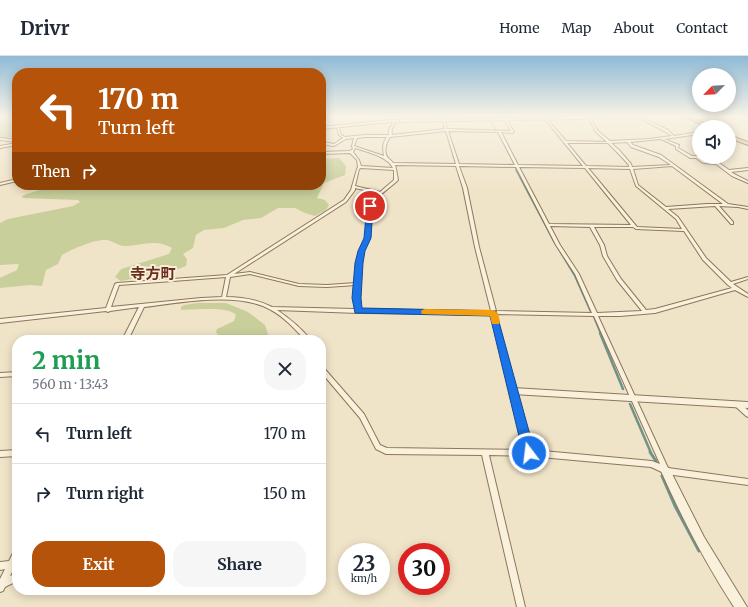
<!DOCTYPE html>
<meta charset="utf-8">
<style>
:root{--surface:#fff;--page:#f6f6f7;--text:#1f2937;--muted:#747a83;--line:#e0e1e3;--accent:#b45309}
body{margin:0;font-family:Merriweather,"Noto Sans JP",serif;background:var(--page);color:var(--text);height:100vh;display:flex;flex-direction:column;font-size:15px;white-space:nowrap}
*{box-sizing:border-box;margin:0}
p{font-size:13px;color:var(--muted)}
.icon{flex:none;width:22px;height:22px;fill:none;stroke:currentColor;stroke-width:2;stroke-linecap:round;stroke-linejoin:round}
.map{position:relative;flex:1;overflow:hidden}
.sheet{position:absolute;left:12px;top:279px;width:314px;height:260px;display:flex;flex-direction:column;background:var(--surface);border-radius:16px;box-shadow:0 2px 10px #0003}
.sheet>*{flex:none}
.banner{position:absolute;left:12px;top:12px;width:314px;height:122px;border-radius:16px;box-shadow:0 2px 10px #0003;background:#b45309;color:#fff;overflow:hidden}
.needle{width:26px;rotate:246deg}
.tools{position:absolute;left:692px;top:12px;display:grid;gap:8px}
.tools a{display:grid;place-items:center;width:44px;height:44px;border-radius:50%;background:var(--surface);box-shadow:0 2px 10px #0003;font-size:20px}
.speed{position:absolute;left:338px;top:487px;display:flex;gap:8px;font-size:20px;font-weight:700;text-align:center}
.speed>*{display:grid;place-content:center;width:52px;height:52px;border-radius:50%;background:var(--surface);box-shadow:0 2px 10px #0003;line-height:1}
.speed small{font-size:10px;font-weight:400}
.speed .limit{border:6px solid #d22;background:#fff;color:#111}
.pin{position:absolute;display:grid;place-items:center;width:34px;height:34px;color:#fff;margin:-17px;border:2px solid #fff;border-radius:50%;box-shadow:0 1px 4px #0007}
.me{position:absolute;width:44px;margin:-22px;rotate:345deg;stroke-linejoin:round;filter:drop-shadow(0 0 3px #0008)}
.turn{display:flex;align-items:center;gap:14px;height:84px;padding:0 20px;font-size:18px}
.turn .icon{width:52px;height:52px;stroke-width:2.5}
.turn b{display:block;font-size:28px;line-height:34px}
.then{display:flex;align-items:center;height:38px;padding:0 20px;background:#0003;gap:8px;font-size:15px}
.round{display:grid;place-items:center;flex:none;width:42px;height:42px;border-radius:16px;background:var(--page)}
.head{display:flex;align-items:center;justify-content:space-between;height:68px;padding:0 20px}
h1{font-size:24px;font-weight:700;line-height:30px;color:#1e9e55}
.primary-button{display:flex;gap:8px;margin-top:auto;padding:8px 20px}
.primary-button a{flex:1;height:46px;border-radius:16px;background:var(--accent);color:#fff;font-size:16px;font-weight:700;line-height:46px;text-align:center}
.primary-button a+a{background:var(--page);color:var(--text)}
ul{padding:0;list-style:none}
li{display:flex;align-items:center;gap:12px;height:60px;padding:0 20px;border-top:1px solid var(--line)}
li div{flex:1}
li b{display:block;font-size:15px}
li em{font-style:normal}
header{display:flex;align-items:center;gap:24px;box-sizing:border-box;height:56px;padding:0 20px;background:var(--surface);border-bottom:1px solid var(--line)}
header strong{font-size:19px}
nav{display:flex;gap:22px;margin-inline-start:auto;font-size:14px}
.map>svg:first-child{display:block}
.green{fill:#c9cf9b}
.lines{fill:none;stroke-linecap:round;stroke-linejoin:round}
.stream-far4{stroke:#6f938a;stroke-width:1}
.stream-far3{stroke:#6f938a;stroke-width:1.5}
.stream-far2{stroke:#6f938a;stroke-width:2}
.stream-far1{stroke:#6f938a;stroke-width:2.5}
.stream{stroke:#6f938a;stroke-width:3}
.minor-casing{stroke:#8d765c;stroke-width:2}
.tertiary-casing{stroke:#8d765c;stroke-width:2}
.trunk-casing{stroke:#5b4430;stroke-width:2}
.minor{fill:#faf1dc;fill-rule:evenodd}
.tertiary{fill:#faf1dc;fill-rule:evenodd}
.trunk{fill:#eabe7c;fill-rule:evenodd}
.route{fill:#1a73e8;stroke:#114b97}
.slow{fill:#f59e0b}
.labels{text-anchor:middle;stroke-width:4;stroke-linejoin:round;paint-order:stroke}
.quarter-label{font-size:15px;font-weight:bold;fill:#6b2e1e;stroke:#f7eed8}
</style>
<header>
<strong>Drivr</strong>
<nav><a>Home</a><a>Map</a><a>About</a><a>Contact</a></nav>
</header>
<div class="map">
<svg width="748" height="551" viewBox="0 0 748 551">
<rect width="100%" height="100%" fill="#f0e4c8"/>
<g class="green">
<path d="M0,60h17v20l-11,2 -6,-1z"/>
<path d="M339,102l7,8 -1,9 -21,8 -7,15 8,2 4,5 -3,5 -11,6 -10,-3 -10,-5h-17l-17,10 -18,2 -19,8 -20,2 -8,5 -3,13 -10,6 4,5 -1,7 -13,5 -52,10 -6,-4 6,-8 48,-15 3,-6c-18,-10 -30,-2 -48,-2 -6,0 -12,-6 -18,-6 -11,-1 -34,9 -44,15l-4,9 -12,6 -4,16 -12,-1 -30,3v-10l17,-8 2,-6 -19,1v-42l8,-4 65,-13 7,-4 -2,-2 -55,-2 -1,-2c11,-5 21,-6 31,-11h268v-26z"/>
<path d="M198,247h28l22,9 17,13 5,15h-49l-5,-8 1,-3 17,-8 2,-6c-7,-9 -43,-5 -55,-5v-3l3,-2z"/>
</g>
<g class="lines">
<g class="stream-far4">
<path d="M490,64l13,21"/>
<path d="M505,89l9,19"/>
<path d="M515,111l2,4"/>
</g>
<path class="stream-far3" d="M516,114l38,72"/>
<g class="stream-far2">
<path d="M554,185l21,35 16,36"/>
<path d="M594,261l7,17"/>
</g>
<g class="stream-far1">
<path d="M600,277l23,56"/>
<path d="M630,348l21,49"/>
</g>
<g class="stream">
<path d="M650,396l6,9"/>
<path d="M662,420l13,30 24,45"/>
</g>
<defs>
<g id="minor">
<path d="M399,60h2l1,6 -2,-1z"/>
<path d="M441,60h2l4,13 64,2 -7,-12 2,-1 8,14 -1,1 -12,-1 17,33 65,1 -39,-48 1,-1 21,24 41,1 -11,-10 -7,-13 1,-1 8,13 12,10 39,-2 23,-3 -6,-4 -30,-16h2l30,14 6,6 25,-4v2l-35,5 15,6 -1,3 14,8h6l7,5 13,1 11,8 19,-2v2l-17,2 3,2 14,7v2l-16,-7 -16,-12 -13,-1 -7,-5h-6l-14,-9v-3l-15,-7 -31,3 3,3 28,10 67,49 20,3v2l-10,-2 -19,-1 14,16v2h-2l-16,-18 -47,3 10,8 28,41 25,24 17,-5v2l-15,5 15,10v3l-13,-7 -80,23 -35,3h-22l70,152 80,11v6l-82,-11 -15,-7 -122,-11 -40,-1 36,152h-8l-35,-152 -96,-1 -10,-5 -16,-31 -39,-46v-6l2,1 41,47 16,31 7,3 138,2 -33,-136 -134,-1 -81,-3c12,8 24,18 34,30h-6c-10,-11 -21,-23 -34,-30 -33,-19 -91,-7 -127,-3l-16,33h-6l17,-33 -29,4 -2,1 -2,-1 -106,12v-4l106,-11 9,-24 2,-1 110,-8 117,-75 7,-10 6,-21 1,-2 -1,-7 -7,-7 -29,1v-2l29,-1 3,-2 -1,-3 2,-8 -8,1 -12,7 -13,-2v-8l1,1 1,5 11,2 9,-6 -4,-3 -2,-7 1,-1 1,1 2,7 4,2 20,-2h24c-1,-4 1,-8 4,-11l-1,-3 1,-1 1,1 1,3c-3,3 -4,7 -3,11l53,-6zM446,75l10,33 -63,-1c-1,-2 -3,-3 -5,-5 -5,-6 -2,-15 2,-21zM448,75l50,1 17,33 -56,-1zM365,81h22c-5,7 -4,11 -3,19l-30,-10 3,-8zM627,86l4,5 28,10 12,8 -39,2 -1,-3 -12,-14 -8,-7zM567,87h41l9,9 12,13v2l-43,-1zM355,92c12,4 32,8 38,20l-32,-2 -2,-6 -6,-8zM395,109l61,1 7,22 12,59 16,64 -131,-2 -1,-11 2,-35 2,-12 7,-13 2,-32c5,-11 17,-17 26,-26l-2,-11zM459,110l57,1 40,78 19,29 17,39 -96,-2 -17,-64 -12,-59zM672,110l51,38h-16l-41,3 -28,-22 -5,-16zM519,111l66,1 46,57 -82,-1zM361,112l33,2v10l-14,12 -25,-6 4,-17zM588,112l42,1 6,17 40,33 6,10 -45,-2zM355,132l23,5 -5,5 -5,8 -2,32 -7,13 -2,12 -1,20 -29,2 -28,-1 -49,-12 -16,2 112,-72 9,-12zM550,170l40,1 10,18 3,11 14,24 25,31 -45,2 -18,-39 -19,-29zM594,171h39l3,2 48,2 19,29 25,25 4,3 -77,21 -9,1 -25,-31 -14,-23 -3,-11zM250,218l49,12 28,1 29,-2 -1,13v11l-83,-2c-14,-7 -29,-10 -46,-10l4,-20zM226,221l-4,20 -21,1 -90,9 8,-22zM496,258l98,2 66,148 -8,-3 -120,-11z"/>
<path d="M0,82l17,2v2l-17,-2z"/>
<path d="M17,87v2l-17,3v-2z"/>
<path d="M17,316v4l-17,1v-4z"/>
<path d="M735,346c5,-1 9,5 13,8v7l-2,-1 -11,-10 -1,-2z"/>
<path d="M17,394v6l-17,1v-6z"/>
<path d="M17,494v12l-7,14 7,-3v8l-12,6 -2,4 -3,1v-13l5,-10 -5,1v-8l9,-1 5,-10z"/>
</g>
<g id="tertiary">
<path d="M628,60h11l-2,1 -59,2 -188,3 -69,7v-2l69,-7 188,-3z"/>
<path d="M17,123v2l-17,4v-2z"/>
<path d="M513,332l235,14v6l-235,-14 -3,-1 -1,-2 1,-2z"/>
<path d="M666,411l3,1 35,69 43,70h-13c-28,-43 -52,-89 -73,-136l2,-3z"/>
</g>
<g id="trunk">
<path d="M683,60h4l27,11h-6z"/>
<path d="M729,79l19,7v3l-19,-7z"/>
</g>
</defs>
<use href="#minor" class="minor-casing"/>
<use href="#tertiary" class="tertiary-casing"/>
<use href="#trunk" class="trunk-casing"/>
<use href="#minor" class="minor"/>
<use href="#tertiary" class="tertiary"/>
<use href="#trunk" class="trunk"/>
</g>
<linearGradient id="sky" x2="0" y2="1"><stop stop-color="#8fbad6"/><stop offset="0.44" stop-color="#f8f3e6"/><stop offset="1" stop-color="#f8f3e6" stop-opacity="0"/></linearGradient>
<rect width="748" height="137" fill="url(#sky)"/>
<path class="route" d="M367,149l6,1 -2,32 -6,13 -2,12 -2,35 1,10 134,3 39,142 -2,4 -4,2 -4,-2 -2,-4 -33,-137 -135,-3 -3,-15 3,-35 3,-12 6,-13z"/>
<path class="slow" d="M425,253l68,1 5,3 2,9 -1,2h-7l-2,-8 -68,-2 -1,-2 1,-2z"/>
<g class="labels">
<g class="quarter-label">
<text x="153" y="223">寺方町</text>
</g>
</g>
</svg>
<div class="tools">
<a><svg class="needle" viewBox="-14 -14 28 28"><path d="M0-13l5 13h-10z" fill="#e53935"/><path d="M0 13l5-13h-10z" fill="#747a83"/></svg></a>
<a><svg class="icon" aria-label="sound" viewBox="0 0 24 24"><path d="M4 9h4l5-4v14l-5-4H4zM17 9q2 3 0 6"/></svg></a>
</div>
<div class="speed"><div>23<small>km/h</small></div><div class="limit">30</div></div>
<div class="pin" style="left:370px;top:150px;background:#d93025"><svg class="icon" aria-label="arrive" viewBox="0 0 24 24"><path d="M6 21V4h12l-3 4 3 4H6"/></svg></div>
<svg class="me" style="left:529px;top:397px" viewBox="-20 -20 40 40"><circle r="17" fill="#1a73e8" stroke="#fff" stroke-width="3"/><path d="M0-11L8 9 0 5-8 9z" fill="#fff"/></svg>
<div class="banner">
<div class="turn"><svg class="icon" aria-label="left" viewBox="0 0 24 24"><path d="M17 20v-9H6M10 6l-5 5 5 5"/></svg><div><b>170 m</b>Turn left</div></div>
<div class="then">Then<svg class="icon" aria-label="right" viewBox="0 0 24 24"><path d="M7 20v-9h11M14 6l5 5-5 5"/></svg></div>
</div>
<section class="sheet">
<div class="head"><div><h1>2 min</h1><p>560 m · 13:43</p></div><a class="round"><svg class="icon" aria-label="close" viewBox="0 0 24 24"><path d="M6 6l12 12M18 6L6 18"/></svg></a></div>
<ul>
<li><svg class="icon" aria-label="left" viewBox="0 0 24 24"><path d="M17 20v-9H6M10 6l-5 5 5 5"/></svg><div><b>Turn left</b></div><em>170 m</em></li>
<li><svg class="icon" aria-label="right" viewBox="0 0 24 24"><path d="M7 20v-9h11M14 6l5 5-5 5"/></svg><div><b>Turn right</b></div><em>150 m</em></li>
</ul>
<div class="primary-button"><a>Exit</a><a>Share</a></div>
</section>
</div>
